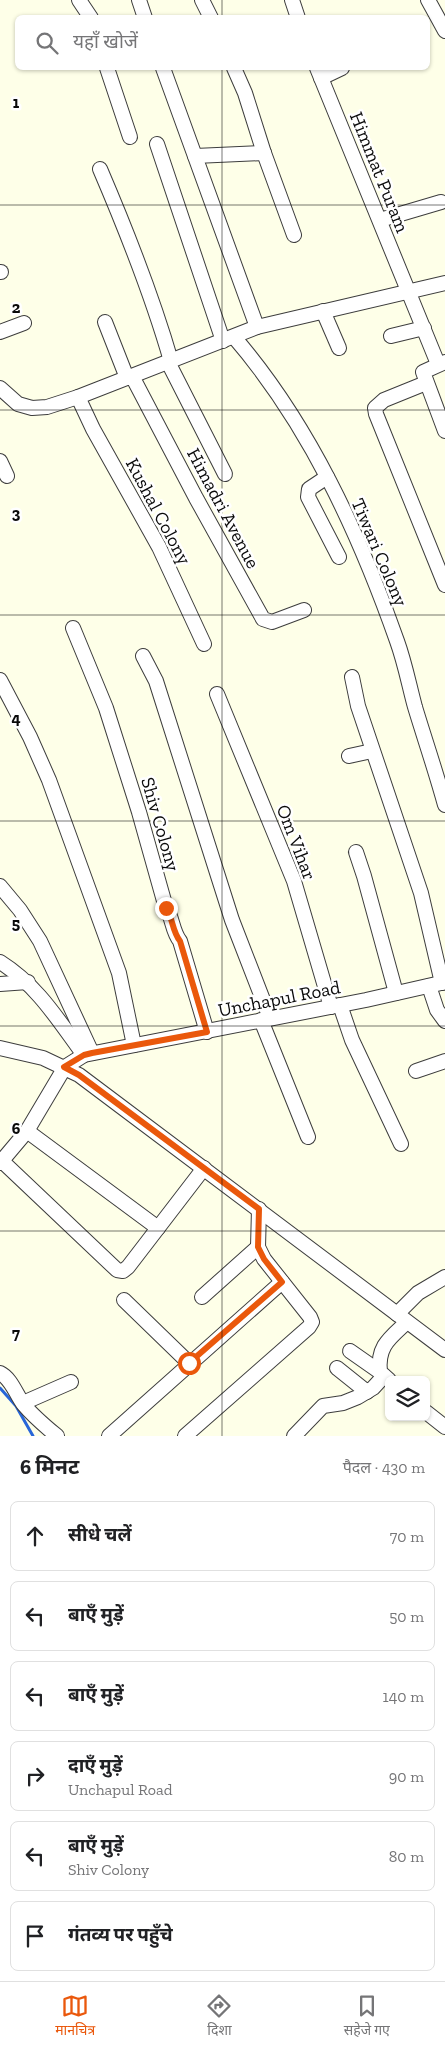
<!DOCTYPE html>
<html lang="hi">
<meta charset="utf-8">
<style>
body{margin:0;font-family:"Zilla Slab","Noto Sans Devanagari",serif;background:#f6f6f6;color:#202124}
.controls{position:absolute;right:15px;bottom:15px;display:grid;overflow:hidden;border-radius:8px;box-shadow:0 1px 4px #0004}
.controls button{width:45px;height:45px;display:grid;place-items:center;padding:0;border:0;border-bottom:1px solid #e0e0e0;background:#fff;color:#202124;font:25px sans-serif}
.stop{position:absolute;width:15px;height:15px;margin:-11px;border:4px solid #ea580c;border-radius:50%;background:#fff}
.stop.end{background:#ea580c;border-color:#fff;box-shadow:0 1px 5px #0008}
.list{margin:0;padding:0;list-style:none}
h2{display:flex;justify-content:space-between;align-items:center;height:65px;margin:0;padding:0 20px;font-size:21px}
h2 small{font-size:16px;font-weight:400;color:#757577}
.list li{display:grid;grid-template-columns:32px 1fr auto;gap:15px;align-items:center;box-sizing:border-box;height:70px;margin:0 10px 10px;padding:0 10px;border:1px solid #e0e0e0;border-radius:8px}
.list b{display:block;font-size:19px;white-space:nowrap}
.list p{margin:0;font-size:16px;white-space:nowrap;color:#757577}
.list em{font-size:16px;font-style:normal;color:#757577}
.icon{flex:none;width:28px;height:28px;fill:none;stroke:currentColor;stroke-width:2;stroke-linecap:round;stroke-linejoin:round}
.map{position:relative;flex:none;width:445px;height:1436px;overflow:hidden}
.search{position:absolute;background:#fff;box-shadow:0 1px 4px #0004;left:15px;right:15px;top:15px;height:55px;display:flex;align-items:center;gap:12px;box-sizing:border-box;padding:0 18px;border-radius:8px;color:#757577;font-size:19px}
.sheet{height:545px;background:#fff}
nav{display:flex;justify-content:space-around;align-items:center;box-sizing:border-box;height:70px;border-top:1px solid #e0e0e0;background:#fff;font-size:14px;color:#757577}
nav a{display:grid;justify-items:center;gap:2px}
nav .on{color:#ea580c}
.map>svg:first-child{display:block}
.lines{fill:none;stroke-linecap:round;stroke-linejoin:round}
.stream{stroke:#2866d8;stroke-width:3}
.minor-casing{stroke:#3d3d3d;stroke-width:16}
.minor{stroke:#fff;stroke-width:14}
.route{stroke:#ea580c;stroke-width:6}
.grid{fill:none;stroke:#0a0a0a;stroke-width:1;stroke-opacity:0.55}
.labels{text-anchor:middle;stroke-width:5;stroke-linejoin:round;paint-order:stroke}
.street-label{font-size:19px;fill:#0a0a0a;stroke:#fff}
.grid-label{font-size:16px;text-anchor:middle;font-weight:bold;fill:#0a0a0a;stroke:#fff;stroke-width:5;stroke-linejoin:round;paint-order:stroke}
</style>
<div class="map">
<svg width="445" height="1436" viewBox="0 0 445 1436">
<rect width="100%" height="100%" fill="#feffe8"/>
<g class="lines">
<path class="stream" d="M0 1388 16 1406 33 1436"/>
<defs>
<g id="minor">
<path d="M79 0 91 18"/>
<path d="M139 0 145 18"/>
<path d="M202 0 211 18"/>
<path d="M292 0 298 18"/>
<path d="M428 0 445 31"/>
<path d="M107 68 130 137"/>
<path d="M163 68 257 327"/>
<path d="M234 68 245 93 264 153 294 235"/>
<path d="M317 68 438 364"/>
<path d="M321 78 342 68"/>
<path d="M157 144 223 341"/>
<path d="M195 156 264 153"/>
<path d="M100 169C127 232 152 295 171 361"/>
<path d="M380 220 441 202"/>
<path d="M0 272H1"/>
<path d="M323 311 339 348"/>
<path d="M105 322 127 378"/>
<path d="M0 332 24 323"/>
<path d="M391 336 424 328"/>
<path d="M234 337C309 424 359 533 397 641 405 663 409 685 415 707 425 740 436 772 445 805"/>
<path d="M168 362 225 474"/>
<path d="M445 362 423 372 445 431"/>
<path d="M132 376 196 498 263 619 272 622 304 610"/>
<path d="M426 383 384 400 375 408 376 414 445 585"/>
<path d="M0 388 18 404 32 408 47 407 78 397 257 327 445 283"/>
<path d="M78 397 93 429 159 547 204 644"/>
<path d="M0 461 7 476"/>
<path d="M327 477 309 489 308 497 339 557"/>
<path d="M73 628 106 708 139 812 166 908C173 918 172 931 180 941L207 1032"/>
<path d="M143 656 156 681 232 920 270 1018"/>
<path d="M352 677 358 706 421 893 442 983"/>
<path d="M0 680 30 737 49 780 119 973 134 1045"/>
<path d="M217 694 294 881 331 1007"/>
<path d="M349 756 372 751"/>
<path d="M356 852 364 876 396 993"/>
<path d="M0 886 20 910 40 941 92 1053"/>
<path d="M0 962C38 986 58 1020 84 1055"/>
<path d="M0 984 28 982"/>
<path d="M429 986 437 1010 445 1021"/>
<path d="M340 1005 352 1040 401 1144"/>
<path d="M261 1020 308 1137"/>
<path d="M0 1048 43 1058 79 1075 445 1350"/>
<path d="M416 1071 445 1061"/>
<path d="M27 1131 158 1228"/>
<path d="M2 1161 117 1270 123 1271 128 1267 204 1168"/>
<path d="M0 1163 27 1131 65 1067 84 1055 366 1000 445 982"/>
<path d="M202 1297 258 1247"/>
<path d="M124 1300 189 1363"/>
<path d="M397 1314 418 1293 445 1277"/>
<path d="M350 1351 380 1372"/>
<path d="M337 1368 367 1392"/>
<path d="M0 1373C12 1379 16 1395 24 1405 34 1417 45 1426 57 1436"/>
<path d="M389 1380 380 1372C377 1346 390 1338 407 1322"/>
<path d="M23 1403 71 1382"/>
<path d="M426 1412 445 1427"/>
<path d="M109 1436 282 1282"/>
<path d="M185 1436 309 1327 312 1322 310 1317 264 1259 258 1247 259 1209"/>
<path d="M294 1436 323 1406 343 1403 358 1397 373 1388 384 1376"/>
</g>
</defs>
<use href="#minor" class="minor-casing"/>
<use href="#minor" class="minor"/>
</g>
<g class="lines">
<path class="route" d="M166 908C173 918 172 931 180 941L207 1032 92 1053 84 1055 64 1067 79 1075 259 1209 258 1247 264 1259 282 1282 189 1363"/>
</g>
<path class="grid" d="M222 0V18M222 68V1436M0 205H445M0 410H445M0 615H445M0 821H445M0 1026H445M0 1231H445"/>
<g class="labels">
<g class="street-label">
<text transform="translate(380 172) rotate(68)" y="7">Himmat Puram</text>
<text transform="translate(224 508) rotate(62)" y="7">Himadri Avenue</text>
<text transform="translate(159 511) rotate(62)" y="7">Kushal Colony</text>
<text transform="translate(380 552) rotate(67)" y="7">Tiwari Colony</text>
<text transform="translate(161 824) rotate(74)" y="7">Shiv Colony</text>
<text transform="translate(297 842) rotate(69)" y="7">Om Vihar</text>
<text transform="translate(279 998) rotate(-11)" y="7">Unchapul Road</text>
</g>
</g>
<g class="grid-label">
<text x="16" y="108">1</text>
<text x="16" y="313">2</text>
<text x="16" y="519">3</text>
<text x="16" y="724">4</text>
<text x="16" y="929">5</text>
<text x="16" y="1134">6</text>
<text x="16" y="1339">7</text>
</g>
</svg>
<div class="controls">
<button><svg class="icon" aria-label="layers" viewBox="0 0 24 24"><path d="M12 4l9 5-9 5-9-5zM3 14l9 5 9-5"/></svg></button>
</div>
<div class="stop" style="left:189px;top:1363px"></div>
<div class="stop end" style="left:166px;top:908px"></div>
<div class="search"><svg class="icon" aria-label="search" viewBox="0 0 24 24"><circle cx="10" cy="10" r="6"/><path d="M15 15l6 6"/></svg>यहाँ खोजें</div>
</div>
<section class="sheet">
<h2>6 मिनट<small>पैदल · 430 m</small></h2>
<ul class="list">
<li><svg class="icon" aria-label="ahead" viewBox="0 0 24 24"><path d="M12 20V5M6 11l6-6 6 6"/></svg><div><b>सीधे चलें</b></div><em>70 m</em></li>
<li><svg class="icon" aria-label="left" viewBox="0 0 24 24"><path d="M17 20v-9H6M10 6l-5 5 5 5"/></svg><div><b>बाएँ मुड़ें</b></div><em>50 m</em></li>
<li><svg class="icon" aria-label="left" viewBox="0 0 24 24"><path d="M17 20v-9H6M10 6l-5 5 5 5"/></svg><div><b>बाएँ मुड़ें</b></div><em>140 m</em></li>
<li><svg class="icon" aria-label="right" viewBox="0 0 24 24"><path d="M7 20v-9h11M14 6l5 5-5 5"/></svg><div><b>दाएँ मुड़ें</b><p>Unchapul Road</p></div><em>90 m</em></li>
<li><svg class="icon" aria-label="left" viewBox="0 0 24 24"><path d="M17 20v-9H6M10 6l-5 5 5 5"/></svg><div><b>बाएँ मुड़ें</b><p>Shiv Colony</p></div><em>80 m</em></li>
<li><svg class="icon" aria-label="arrive" viewBox="0 0 24 24"><path d="M6 21V4h12l-3 4 3 4H6"/></svg><div><b>गंतव्य पर पहुँचे</b></div></li>
</ul>
</section>
<nav>
<a class="on"><svg class="icon" aria-label="map" viewBox="0 0 24 24"><path d="M3 6l6-2 6 2 6-2v14l-6 2-6-2-6 2zM9 4v14M15 6v14"/></svg>मानचित्र</a>
<a><svg class="icon" aria-label="directions" viewBox="0 0 24 24"><path d="M12 3l9 9-9 9-9-9zM9 14v-3h6M13 9l2 2-2 2"/></svg>दिशा</a>
<a><svg class="icon" aria-label="saved" viewBox="0 0 24 24"><path d="M7 4h10v16l-5-4-5 4z"/></svg>सहेजे गए</a>
</nav>
